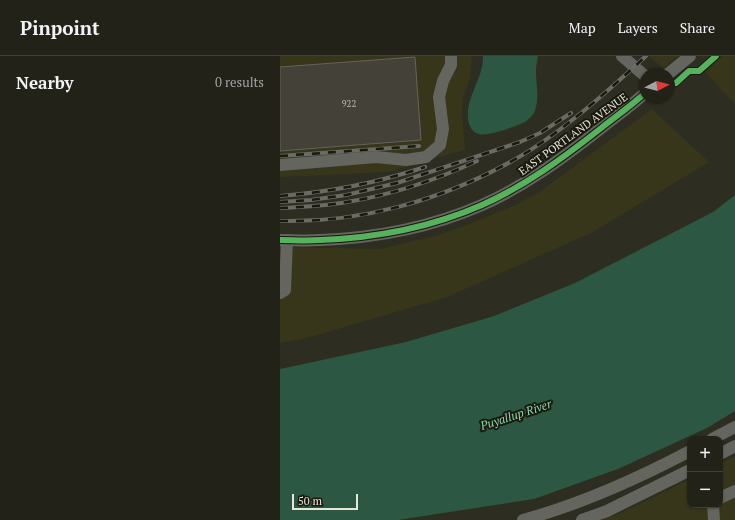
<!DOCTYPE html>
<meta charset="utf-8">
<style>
body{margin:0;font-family:"PT Serif",serif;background:#2a2a22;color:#f1f3f6}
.controls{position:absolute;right:12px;bottom:12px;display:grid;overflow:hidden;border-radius:8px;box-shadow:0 1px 3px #0004}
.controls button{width:36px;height:36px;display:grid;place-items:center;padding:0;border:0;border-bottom:1px solid #3f3f38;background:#222219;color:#f1f3f6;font:20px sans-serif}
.compass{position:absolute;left:359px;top:12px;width:36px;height:36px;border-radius:50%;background:#222219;box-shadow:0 1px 3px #0004;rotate:83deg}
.scale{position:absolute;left:12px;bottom:10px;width:66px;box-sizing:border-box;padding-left:4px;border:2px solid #e6e6d9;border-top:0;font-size:11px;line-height:14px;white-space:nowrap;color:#e6e6d9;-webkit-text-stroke:3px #19190f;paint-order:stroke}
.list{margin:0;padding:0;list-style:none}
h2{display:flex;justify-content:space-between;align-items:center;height:52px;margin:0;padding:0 16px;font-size:17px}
h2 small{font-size:13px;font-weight:400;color:#a2a4a2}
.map{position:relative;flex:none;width:455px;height:464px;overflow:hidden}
header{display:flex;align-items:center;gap:24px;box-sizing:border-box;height:56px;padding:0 20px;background:#222219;border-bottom:1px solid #3f3f38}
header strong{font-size:19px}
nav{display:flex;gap:22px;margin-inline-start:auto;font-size:14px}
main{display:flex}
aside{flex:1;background:#222219}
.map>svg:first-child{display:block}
.built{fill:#37361b}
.water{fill:#2c5742}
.building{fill:#444138;stroke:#66635a}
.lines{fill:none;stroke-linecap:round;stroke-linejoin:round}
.minor{stroke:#64655f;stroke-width:12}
.rail-casing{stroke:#6a6b64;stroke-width:4}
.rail{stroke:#19190f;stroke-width:2.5;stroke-dasharray:8;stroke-linecap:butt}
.cycleway-casing{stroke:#19190f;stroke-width:8}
.cycleway{stroke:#56b35d;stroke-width:6}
.labels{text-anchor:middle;stroke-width:4;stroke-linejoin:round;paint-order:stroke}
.number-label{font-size:9px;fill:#bebdb1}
.street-label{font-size:11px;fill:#e6e6d9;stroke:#19190f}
.water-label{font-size:12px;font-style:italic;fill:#89d5af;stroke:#19190f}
</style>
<header>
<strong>Pinpoint</strong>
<nav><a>Map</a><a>Layers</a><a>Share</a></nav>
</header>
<main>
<aside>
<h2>Nearby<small>0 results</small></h2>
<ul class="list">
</ul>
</aside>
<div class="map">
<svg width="455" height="464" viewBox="0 0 455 464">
<rect width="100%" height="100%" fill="#2d2d21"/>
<g class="built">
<path d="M0 0H192L190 23 183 41 182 55 185 94 108 116 0 121Z"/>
<path d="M368 0H398L384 12Z"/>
<path d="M443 0H455V48L425 16Z"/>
<path d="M372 53 429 106 313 176 167 241 27 282 0 287V191L100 193 155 180 181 171 233 150 258 137Z"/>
<path d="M455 400V464H321L341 457 410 423V449H440V408Z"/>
</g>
<g class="water">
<path d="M203 0H258C257 5 256 10 256 15 256 30 260 43 254 57 252 60 248 64 245 66 237 70 207 81 199 78 192 77 188 68 188 62 186 40 204 21 203 0Z"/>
<path d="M455 139V355L427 372 338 413 254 443 118 464H0V313L126 286 214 260 295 227 433 156Z"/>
</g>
<path class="building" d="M135 1 141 84 0 95V11Z"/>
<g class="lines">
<g class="minor">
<path d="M342 0 365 20"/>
<path d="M388 18 410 0"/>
<path d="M0 109 96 101 126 104 146 101 160 89 163 73 159 41 163 25 171 9V0"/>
<path d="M0 184C13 184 26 185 40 184 94 182 152 171 202 149 245 130 283 102 320 73 335 61 351 50 365 37"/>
<path d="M0 237 5 234 7 184"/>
<path d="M432 383 455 371"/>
<path d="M440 398 455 390"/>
<path d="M440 442 455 435"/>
<path d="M433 449 434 464"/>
<path d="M243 464C301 448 357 423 410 395"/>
<path d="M302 464 327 455 410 414"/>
</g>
<defs>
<g id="rail">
<path d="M0 100 139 90"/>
<path d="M0 140C50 136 97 127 145 111"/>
<path d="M0 146 31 144 66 139 117 127 240 86 260 77 291 57"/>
<path d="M0 152C22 151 45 150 67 146 111 139 156 124 197 105"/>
<path d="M0 165C81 167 162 144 232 105 279 79 327 36 366 0"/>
</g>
</defs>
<use href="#rail" class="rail-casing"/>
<use href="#rail" class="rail"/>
<defs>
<g id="cycleway">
<path d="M396 27 409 15H419L436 0"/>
<path d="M0 184C13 184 26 185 40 184 94 182 152 171 202 149 245 130 283 102 320 73 335 61 351 50 365 37"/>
</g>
</defs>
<use href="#cycleway" class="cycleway-casing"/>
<use href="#cycleway" class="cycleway"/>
</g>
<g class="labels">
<g class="number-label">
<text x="69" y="51">922</text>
</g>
<g class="street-label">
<text transform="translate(293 78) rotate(-36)" y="4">EAST PORTLAND AVENUE</text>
</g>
<g class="water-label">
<text transform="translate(236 359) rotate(-18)" y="4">Puyallup River</text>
</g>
</g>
</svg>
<div class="controls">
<button>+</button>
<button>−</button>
</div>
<svg class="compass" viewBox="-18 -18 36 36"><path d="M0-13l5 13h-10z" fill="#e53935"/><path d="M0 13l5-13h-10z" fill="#a2a4a2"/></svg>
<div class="scale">50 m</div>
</div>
</main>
